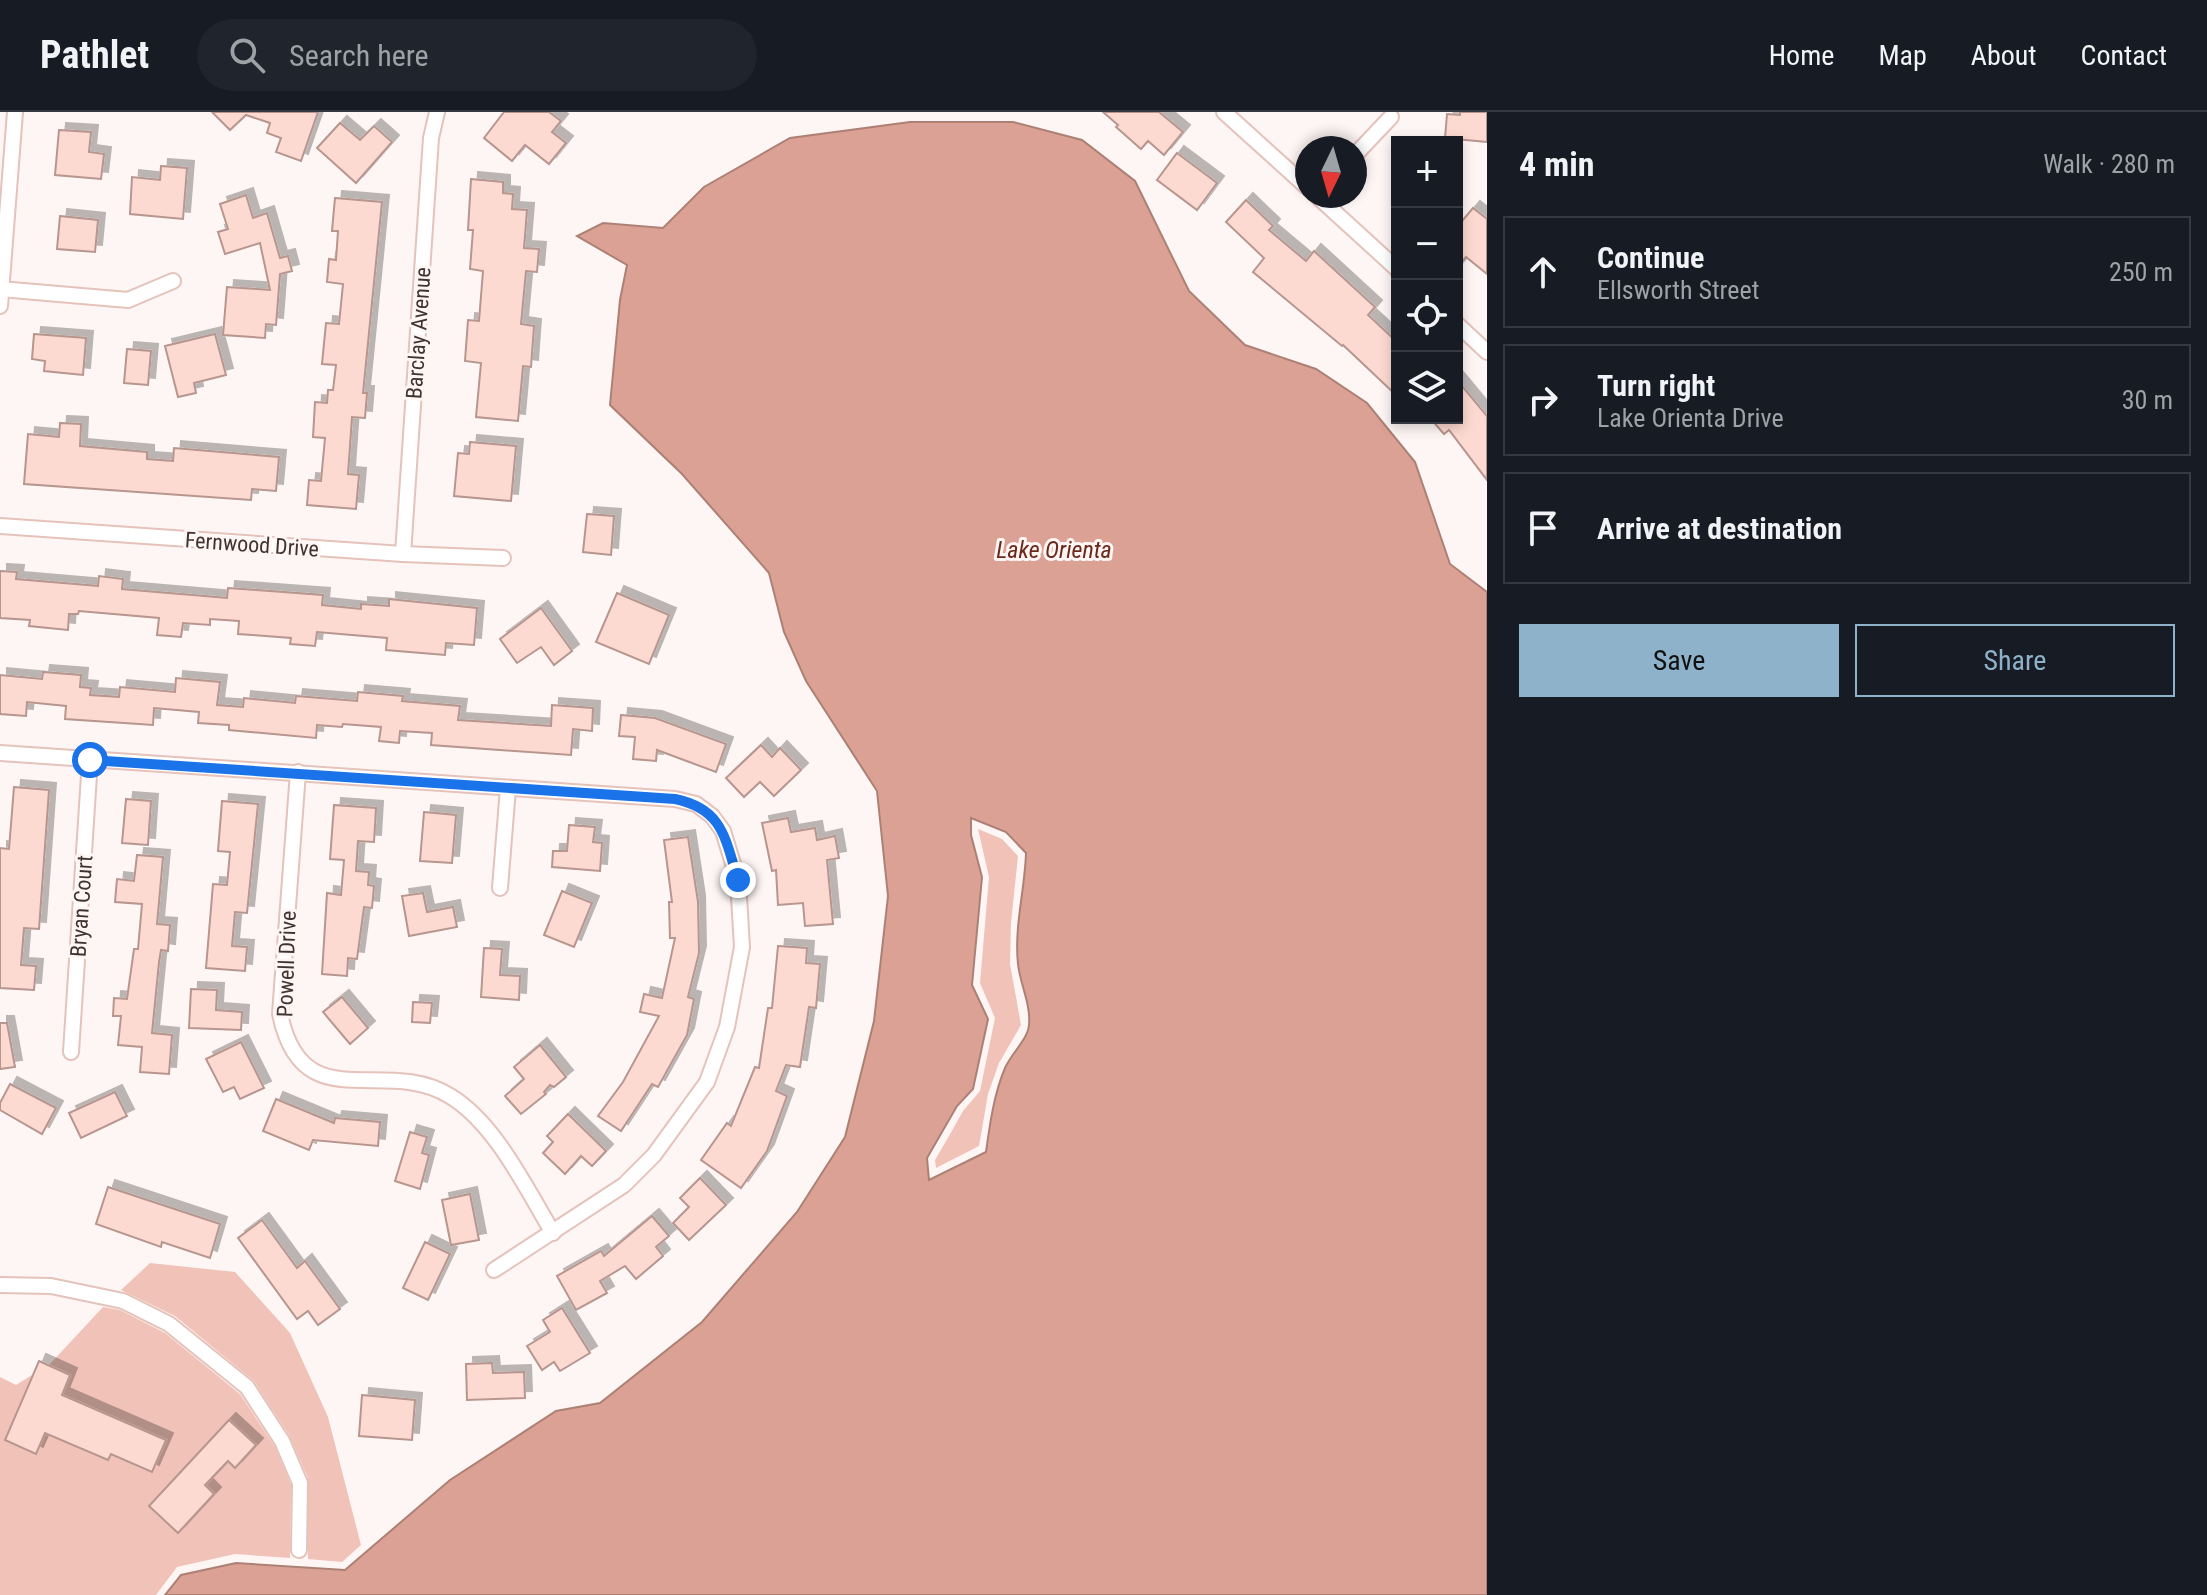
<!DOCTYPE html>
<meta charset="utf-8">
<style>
body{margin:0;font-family:"Roboto Condensed",sans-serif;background:#20242c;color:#f1f3f6}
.controls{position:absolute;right:24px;top:24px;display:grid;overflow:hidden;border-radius:0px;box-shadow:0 4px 12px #0003}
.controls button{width:72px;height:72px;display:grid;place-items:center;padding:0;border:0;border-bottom:2px solid #363941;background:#171b24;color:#f1f3f6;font:40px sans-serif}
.compass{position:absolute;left:1295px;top:24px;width:72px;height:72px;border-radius:50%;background:#171b24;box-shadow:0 4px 12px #0003;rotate:185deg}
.stop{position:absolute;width:24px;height:24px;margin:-18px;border:6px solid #1a73e8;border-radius:50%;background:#fff}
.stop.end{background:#1a73e8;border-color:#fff;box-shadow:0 2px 8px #0008}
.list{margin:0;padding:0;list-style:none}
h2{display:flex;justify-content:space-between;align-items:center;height:104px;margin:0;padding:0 32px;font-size:34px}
h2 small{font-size:26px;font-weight:400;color:#9ea1a6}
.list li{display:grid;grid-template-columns:52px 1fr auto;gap:24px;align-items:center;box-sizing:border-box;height:112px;margin:0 16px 16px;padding:0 16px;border:2px solid #363941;border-radius:0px}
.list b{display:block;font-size:30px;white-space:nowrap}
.list p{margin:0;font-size:26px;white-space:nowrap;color:#9ea1a6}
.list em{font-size:26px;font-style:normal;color:#9ea1a6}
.actions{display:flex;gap:16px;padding:24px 32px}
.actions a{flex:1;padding:18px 0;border:2px solid #8db2ca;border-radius:0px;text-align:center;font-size:28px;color:#8db2ca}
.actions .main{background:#8db2ca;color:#111}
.icon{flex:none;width:44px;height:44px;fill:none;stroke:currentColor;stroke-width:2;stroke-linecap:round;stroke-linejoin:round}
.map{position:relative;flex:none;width:1487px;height:1483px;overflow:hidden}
header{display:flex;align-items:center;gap:48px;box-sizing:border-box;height:112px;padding:0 40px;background:#171b24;border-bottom:2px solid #363941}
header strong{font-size:38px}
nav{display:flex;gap:44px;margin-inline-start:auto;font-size:28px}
.search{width:560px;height:72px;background:#20242c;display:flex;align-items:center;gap:20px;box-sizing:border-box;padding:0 28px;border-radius:44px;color:#9ea1a6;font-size:30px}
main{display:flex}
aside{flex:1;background:#171b24}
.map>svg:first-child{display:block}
.green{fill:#f1c2b7}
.water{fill:#dba194;stroke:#ad8076;stroke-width:2;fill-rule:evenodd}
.building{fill:#fddad1;stroke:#b7968f;stroke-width:2;filter:url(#shadow)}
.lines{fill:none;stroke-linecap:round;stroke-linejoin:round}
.street-casing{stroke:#e5c2ba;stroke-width:18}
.street{stroke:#fff;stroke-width:14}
.route{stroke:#1a73e8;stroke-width:10}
.labels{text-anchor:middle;stroke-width:6;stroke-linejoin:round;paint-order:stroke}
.street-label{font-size:22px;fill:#413430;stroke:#fdf6f4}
.water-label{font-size:24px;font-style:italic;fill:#6c281a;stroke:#fdf6f4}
</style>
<header>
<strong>Pathlet</strong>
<div class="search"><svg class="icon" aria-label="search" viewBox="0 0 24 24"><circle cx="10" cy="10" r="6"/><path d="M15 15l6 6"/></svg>Search here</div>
<nav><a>Home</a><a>Map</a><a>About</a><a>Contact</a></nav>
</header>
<main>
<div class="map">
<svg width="1487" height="1483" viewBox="0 0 1487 1483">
<defs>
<filter id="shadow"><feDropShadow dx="7" dy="-7" stdDeviation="0" flood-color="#0004"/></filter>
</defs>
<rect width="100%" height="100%" fill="#fdf6f4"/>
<g class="green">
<path d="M978 717 1002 727 1018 744 1011 811 1010 852 1021 913 999 951 988 982 979 1034 936 1056 935 1048 949 1024 963 999 980 979 995 906 980 871 989 765Z"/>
<path d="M150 1151 235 1160 290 1221 328 1305 361 1433 342 1450 308 1447V1366L289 1323 254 1269 175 1204 121 1178Z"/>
<path d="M103 1195 120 1198 165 1221 240 1282 275 1335 291 1373 290 1446 235 1442 177 1455 156 1483H0V1265L16 1273 50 1252Z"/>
</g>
<path class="water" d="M910 10H1013L1082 28 1135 69 1189 179 1245 233 1316 257 1367 291 1415 350 1450 452 1487 480V1483H165L181 1463 236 1451 345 1458 450 1368 556 1299 600 1291 702 1210 797 1100 845 1025 874 909 888 784 877 679 806 569 784 520 769 461 682 362 610 293 620 188 627 153 577 124 603 111 663 116 704 75 790 26ZM971 706 1006 720 1026 741C1025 777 1014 815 1018 852 1020 872 1031 892 1029 913 1028 927 1011 942 1005 956 994 982 990 1011 986 1040L929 1068 927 1046 957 994 973 977 988 907 972 873 982 765 971 723Z"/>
<g class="building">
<path d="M212 0H318L301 49 276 40 281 26 267 21 270 11 246 3 230 18Z"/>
<path d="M504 0H549L561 9 552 20 566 31 549 52 525 33 512 49 484 26Z"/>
<path d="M1103 0H1159L1183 20 1164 43 1148 29 1141 37 1116 15 1118 13Z"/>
<path d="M1460 0H1487V30L1445 26 1447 2 1460 3Z"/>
<path d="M340 11 360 28 374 14 392 30 356 71 317 36Z"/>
<path d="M59 18 91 20 89 40 104 42 101 67 55 63Z"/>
<path d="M1177 41 1217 71 1197 98 1157 68Z"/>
<path d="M161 54 187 56 183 107 130 102 132 65 160 68Z"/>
<path d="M471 67 503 70V81L513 82 512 97 527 98 524 136 539 137 537 160 526 159 521 212 534 214 531 255 523 254 518 309 476 305 481 251 465 249 468 208 479 209 483 159 470 157 473 118H468Z"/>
<path d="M246 83 253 106 267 101 280 146 288 144 292 159 280 162 276 213 266 212 265 226 223 223 227 175 270 178 260 131 225 142 218 120 228 117 220 92Z"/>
<path d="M335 86 382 90 363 281H367L365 306 352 305 348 362 359 363 356 397 307 393 309 368 321 369 325 326 313 325 315 290 327 291 328 278H333L336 253 322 252 326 211 339 212 343 172 327 170 329 147 336 148 338 119H332Z"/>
<path d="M1246 88 1273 114 1269 118 1306 149 1314 139 1375 195 1368 203 1397 230V284L1343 233 1342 234 1253 160 1264 146 1226 110Z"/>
<path d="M1473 96 1487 107V162L1466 145 1457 156V115Z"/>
<path d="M60 104 98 108 95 140 57 137Z"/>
<path d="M34 222 86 226 83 263 44 259 45 249 32 247Z"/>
<path d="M215 222 226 263 194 271 196 281 178 285 165 234Z"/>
<path d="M127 237 151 239 148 273 124 271Z"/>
<path d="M1457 268 1487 304V368L1449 318 1444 322 1430 306H1457Z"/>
<path d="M60 311 81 312 80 334 147 340V347L173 349 174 336 279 345 276 379 252 377 251 388 24 372 28 322 59 325Z"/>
<path d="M470 330 516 334 511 389 454 384 458 341 469 342Z"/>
<path d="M587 402 614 404 611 443 583 440Z"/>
<path d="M0 459 17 460 16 467 98 474 99 464 123 467 122 477 227 486 228 476 323 483 322 493 361 497V492L389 494V487L477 496 474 533 446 531 445 543 386 538 387 526 317 520 315 534 290 532 291 526 238 522 239 509 210 507V513L183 511 181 525 157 523 159 506 79 499 78 502H69L68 518 29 514 30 508 0 506Z"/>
<path d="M617 481 669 503 649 552 596 530Z"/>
<path d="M541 496 572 539 554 553 541 535 517 551 500 527Z"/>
<path d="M43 560 81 563 80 575 91 576 90 583 119 585 120 575 175 580 176 566 220 570 217 593 243 595 244 586 295 591 296 584 357 589 358 580 403 584 402 589 460 594 458 608 551 614 552 593 593 596 592 619 573 617 571 643 431 633 432 621 400 619 399 631 379 629 381 615 343 612 342 615 317 613 316 626 229 618V613L198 611 199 600 154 596 153 613 65 607 66 594 27 590 26 604 0 602V563L42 567Z"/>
<path d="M621 603 655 606 726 632 716 660 657 638 656 649 633 647 635 625 619 624Z"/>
<path d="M761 633 772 645 780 636 801 658 774 684 760 670 744 685 726 666Z"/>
<path d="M14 675 49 678 39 817 24 816 21 853 36 854 34 878 0 876V736L9 737Z"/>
<path d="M126 687 151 689 148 733 122 731Z"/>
<path d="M222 689 258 692 247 801 235 800 232 834 247 835 245 859 206 856 213 772 227 773 230 740 218 739Z"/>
<path d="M334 693 376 696 374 730 358 729 356 759 369 760 368 773 374 774 372 796 364 795 357 847 348 846 347 864 322 862 327 781 341 783 344 748 330 747Z"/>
<path d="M424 700 456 703 452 751 420 749Z"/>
<path d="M788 706 791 720 815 716 817 728 835 724 839 746 827 748 833 812 805 814 803 791 778 793 776 758 772 759 762 711Z"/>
<path d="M569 713 595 715 593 730 602 731 600 759 552 755 553 739H567Z"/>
<path d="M688 725 698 790 699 841 688 885 694 887 687 923 658 975 652 972 621 1019 598 1004 623 970 659 904 640 900 644 882 662 886 675 826H670L669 790H672L664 728Z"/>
<path d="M137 743 163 745 157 812 170 813 168 839 161 838 159 850 152 921 172 923 169 962 140 960 142 935 118 933 121 904H113L114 886 127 887 134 837H138L142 792 115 790 117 767 134 769Z"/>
<path d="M562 779 592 791 574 835 544 823Z"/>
<path d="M423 781 427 800 453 795 457 815 409 824 402 784Z"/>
<path d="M778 834 807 836 806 851 820 852 816 896 809 895 800 955 786 953 776 979 787 984 767 1039 741 1076 701 1048 727 1011 731 1014 755 955 759 956 768 896H772Z"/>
<path d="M484 836 502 837 500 863 520 864 519 888 481 885Z"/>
<path d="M191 877 217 878 216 898 242 900 241 918 189 916Z"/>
<path d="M342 885 368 916 350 932 323 900Z"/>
<path d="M413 890 432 891 430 911 412 910Z"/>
<path d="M0 911H7L15 955 0 957Z"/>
<path d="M241 930 264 976 240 987 234 975 223 980 206 947Z"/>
<path d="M540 933 566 965 554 975 550 973 544 980 546 982 521 1002 505 984 524 967 514 955Z"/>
<path d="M10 972 56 996 42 1022 0 998V991Z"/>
<path d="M115 980 127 1004 81 1026 69 1001Z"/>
<path d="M276 987 334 1011 335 1006 380 1010 378 1034 313 1028 309 1038 263 1019Z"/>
<path d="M568 1002 606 1039 592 1054 581 1044 565 1062 543 1041 553 1030 547 1024Z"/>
<path d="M410 1020 427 1025 422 1041 429 1043 420 1077 395 1069Z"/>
<path d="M700 1066 726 1093 689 1128 673 1111 689 1095 680 1086Z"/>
<path d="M108 1075 220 1112 210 1146 162 1130 161 1135 96 1112Z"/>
<path d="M470 1082 479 1128 451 1133 442 1088Z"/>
<path d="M652 1104 669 1124 656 1135 663 1144 636 1167 625 1154 600 1169 607 1181 576 1198 557 1164 601 1139 604 1144Z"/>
<path d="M262 1108 297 1156 305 1149 340 1197 318 1213 308 1199 297 1207 238 1126Z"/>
<path d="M425 1130 450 1142 428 1188 403 1176Z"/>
<path d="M562 1196 590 1241 560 1259 554 1250 542 1258 527 1234 550 1220 543 1208Z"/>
<path d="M39 1249 70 1263 62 1283 166 1328 152 1360 111 1342 108 1348 45 1321 36 1342 5 1328Z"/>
<path d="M492 1251 493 1261 524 1260 525 1286 467 1288 466 1252Z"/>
<path d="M362 1283 415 1288 412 1328 359 1324Z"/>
<path d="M229 1308 256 1333 235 1356 228 1349 205 1373 214 1382 178 1421 149 1394Z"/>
</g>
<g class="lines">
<defs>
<g id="street">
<path d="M1224 0 1307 75"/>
<path d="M1355 43 1391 5"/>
<path d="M1317 84 1397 157"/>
<path d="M0 177 128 188 173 169"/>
<path d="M0 194 15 0"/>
<path d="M1457 212 1487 240"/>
<path d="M0 414 403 442 503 446"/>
<path d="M403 442 431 26 437 0"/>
<path d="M0 641 675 687 696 692 712 704 723 719 738 768 742 835 727 915 707 970 654 1043 624 1073 494 1158"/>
<path d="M298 660 280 902C302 1009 384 943 450 984 495 1011 526 1076 553 1121"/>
<path d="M500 776 508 676"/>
<path d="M71 940 90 648"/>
<path d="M0 1173 51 1174 123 1189 169 1212 247 1275 282 1329 300 1371 299 1438"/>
</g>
</defs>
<use href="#street" class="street-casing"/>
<use href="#street" class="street"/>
</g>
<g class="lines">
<path class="route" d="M90 648 675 687C723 697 725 726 738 768"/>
</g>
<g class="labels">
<g class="street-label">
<text transform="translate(418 221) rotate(-86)" y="8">Barclay Avenue</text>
<text transform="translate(252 432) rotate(4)" y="8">Fernwood Drive</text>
<text transform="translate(81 794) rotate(-86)" y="8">Bryan Court</text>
<text transform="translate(286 852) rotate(-88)" y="8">Powell Drive</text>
</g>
<g class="water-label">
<text x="1054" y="446">Lake Orienta</text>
</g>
</g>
</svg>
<div class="controls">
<button>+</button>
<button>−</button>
<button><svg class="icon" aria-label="locate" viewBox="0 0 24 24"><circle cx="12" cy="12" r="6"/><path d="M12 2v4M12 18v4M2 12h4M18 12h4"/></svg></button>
<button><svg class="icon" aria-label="layers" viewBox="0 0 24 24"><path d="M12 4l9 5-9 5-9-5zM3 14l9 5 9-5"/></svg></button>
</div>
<svg class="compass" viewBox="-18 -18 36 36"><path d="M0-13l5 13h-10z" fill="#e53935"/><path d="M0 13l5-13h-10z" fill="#9ea1a6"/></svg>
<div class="stop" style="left:90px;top:648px"></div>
<div class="stop end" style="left:738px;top:768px"></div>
</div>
<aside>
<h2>4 min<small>Walk · 280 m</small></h2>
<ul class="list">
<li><svg class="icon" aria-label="ahead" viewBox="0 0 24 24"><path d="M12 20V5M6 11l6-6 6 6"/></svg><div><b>Continue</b><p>Ellsworth Street</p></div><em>250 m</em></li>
<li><svg class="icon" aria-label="right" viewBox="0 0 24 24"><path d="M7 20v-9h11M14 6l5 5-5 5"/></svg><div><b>Turn right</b><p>Lake Orienta Drive</p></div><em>30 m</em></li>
<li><svg class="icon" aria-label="arrive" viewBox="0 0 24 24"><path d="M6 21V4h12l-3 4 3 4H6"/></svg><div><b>Arrive at destination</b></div></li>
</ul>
<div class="actions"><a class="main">Save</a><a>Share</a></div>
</aside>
</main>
